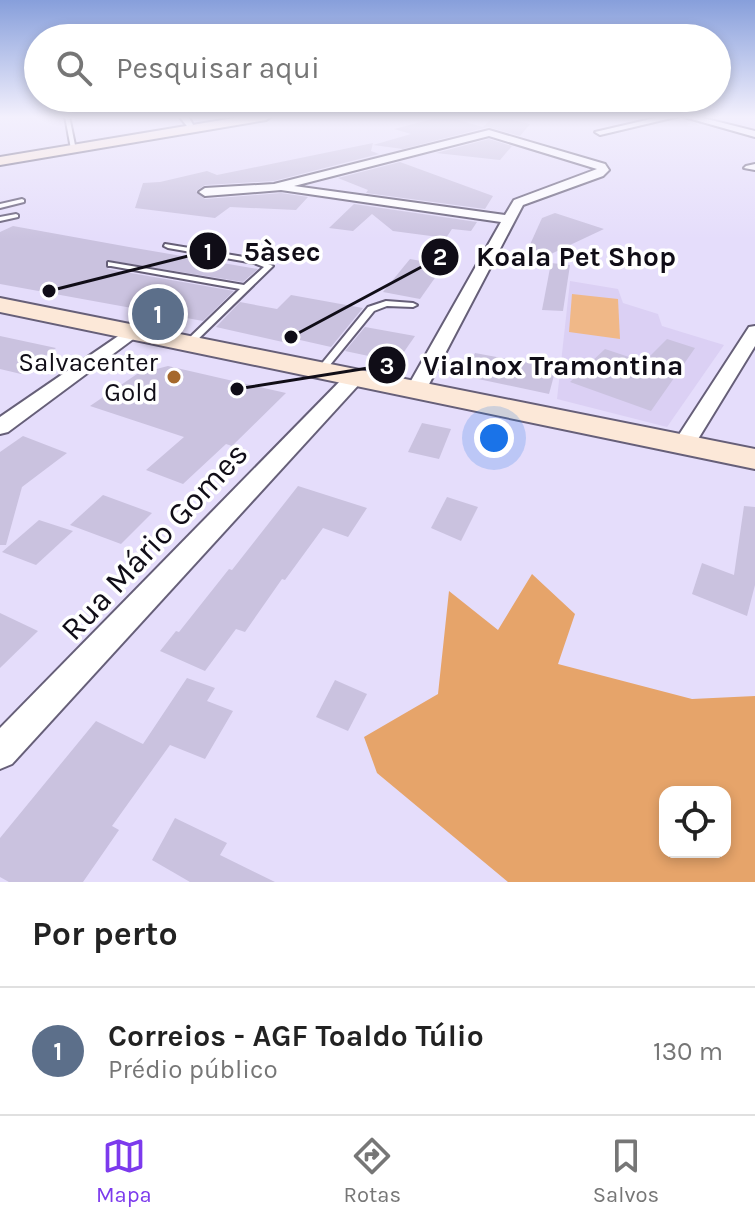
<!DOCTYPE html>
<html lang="pt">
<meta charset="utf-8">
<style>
body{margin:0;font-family:Karla,sans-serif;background:#f6f6f6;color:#222}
.controls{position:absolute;right:24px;bottom:24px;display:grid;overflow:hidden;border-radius:16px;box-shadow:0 4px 12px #0003}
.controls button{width:72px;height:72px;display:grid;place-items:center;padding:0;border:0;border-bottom:2px solid #e0e0e0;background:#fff;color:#222;font:40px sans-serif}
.you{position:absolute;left:494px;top:438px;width:28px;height:28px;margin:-20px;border:6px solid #fff;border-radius:50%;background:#1a73e8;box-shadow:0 0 0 12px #1a73e833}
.badge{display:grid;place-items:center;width:52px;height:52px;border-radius:50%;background:#7c3aed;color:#fff;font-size:26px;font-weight:700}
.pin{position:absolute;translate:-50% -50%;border:4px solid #fff;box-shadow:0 2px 8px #0006}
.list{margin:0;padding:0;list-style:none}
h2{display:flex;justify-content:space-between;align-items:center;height:104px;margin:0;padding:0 32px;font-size:34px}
h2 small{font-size:26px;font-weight:400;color:#767676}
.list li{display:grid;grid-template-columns:52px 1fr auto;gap:24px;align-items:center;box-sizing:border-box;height:128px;padding:0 32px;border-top:2px solid #e0e0e0}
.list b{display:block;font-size:30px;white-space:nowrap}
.list p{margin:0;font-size:26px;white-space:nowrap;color:#767676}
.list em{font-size:26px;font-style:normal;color:#767676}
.icon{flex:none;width:44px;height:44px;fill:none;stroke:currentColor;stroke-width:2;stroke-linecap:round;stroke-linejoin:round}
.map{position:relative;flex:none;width:755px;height:882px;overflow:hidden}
.search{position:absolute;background:#fff;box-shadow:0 4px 12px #0003;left:24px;right:24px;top:24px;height:88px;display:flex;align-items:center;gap:20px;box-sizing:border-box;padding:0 28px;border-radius:44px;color:#767676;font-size:30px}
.sheet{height:232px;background:#fff}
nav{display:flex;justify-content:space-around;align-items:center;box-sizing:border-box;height:112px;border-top:2px solid #e0e0e0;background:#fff;font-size:22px;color:#767676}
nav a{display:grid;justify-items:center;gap:4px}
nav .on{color:#7c3aed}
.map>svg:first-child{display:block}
.built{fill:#dbd0f4}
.green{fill:#f0b888}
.forest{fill:#e6a46a;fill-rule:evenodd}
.building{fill:#cac2df}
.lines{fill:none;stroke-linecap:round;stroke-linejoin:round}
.lane-casing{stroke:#665f78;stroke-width:4}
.street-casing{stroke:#665f78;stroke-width:4}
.secondary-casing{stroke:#665f78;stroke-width:4}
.lane{fill:#fff;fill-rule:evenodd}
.street{fill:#fff;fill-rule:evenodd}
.secondary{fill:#fce8d8;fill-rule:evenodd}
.poi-dot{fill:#a5682c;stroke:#fff;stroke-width:3}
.labels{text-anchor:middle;stroke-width:7;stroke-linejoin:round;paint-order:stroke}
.poi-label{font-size:26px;fill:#100d17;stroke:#fff;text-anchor:end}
.near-street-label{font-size:32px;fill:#100d17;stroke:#fff}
.leader{fill:none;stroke:#100d17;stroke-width:3}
.callout-dot{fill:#100d17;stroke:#fff;stroke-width:3}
.mark-label{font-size:24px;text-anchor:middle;font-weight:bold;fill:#fff}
.callout-label{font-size:28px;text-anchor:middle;font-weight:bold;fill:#100d17;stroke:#fff;stroke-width:7;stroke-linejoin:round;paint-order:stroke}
</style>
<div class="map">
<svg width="755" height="882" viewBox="0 0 755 882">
<rect width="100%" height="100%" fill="#e5ddfb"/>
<path class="built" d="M570 281 618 289 623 303 658 314 662 326 724 345 667 427 557 399Z"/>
<path class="green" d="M572 294 618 299 620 339 569 332Z"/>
<path class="forest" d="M532 574 575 614 558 664 692 699 755 696V882H508L377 773 364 737 438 694 449 591 498 630ZM665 792H725V852H665Z"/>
<g class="building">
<path d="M444 116 483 127 494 116 530 124 520 136 488 127 403 149 373 145 411 134 394 129Z"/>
<path d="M489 139 512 146 500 160 436 153Z"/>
<path d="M373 143 371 151 379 154 274 181 205 185 196 191 205 199 281 193 308 197 296 210 230 207 215 218 135 208 143 183 160 182 207 171 217 175Z"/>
<path d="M400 162 493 196 485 209 366 193 368 190 338 178Z"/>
<path d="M354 204 477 222 471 231 452 229 446 238 393 231 372 214 353 231 329 228Z"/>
<path d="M555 213 604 229 519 269 542 218Z"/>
<path d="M13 226 129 247 258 269 243 282 106 260 108 269 234 291 203 321 0 284V232Z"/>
<path d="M410 259 444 265 420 299 383 292Z"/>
<path d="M551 263 570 265 563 311 542 310Z"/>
<path d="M291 295 363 308 331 347 300 340 296 345 216 327 240 302 277 309Z"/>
<path d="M365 327 415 336 397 362 345 351Z"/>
<path d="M0 336 56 348 21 374 0 369Z"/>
<path d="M667 339 695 348 651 411 570 382 605 349 644 362Z"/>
<path d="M475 353 556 368 549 394 464 376Z"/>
<path d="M168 366 286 393 232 446 226 444 183 484 146 470 184 437 90 406 137 374Z"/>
<path d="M422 423 451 429 439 459 408 452Z"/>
<path d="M23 436 67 453 22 487 6 545H0V452Z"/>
<path d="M298 486 367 508 348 537 323 528 285 580 282 579 245 632 236 629 205 671 160 651 176 631 179 632 229 569 232 570Z"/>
<path d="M103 495 152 513 121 544 70 525Z"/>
<path d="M447 497 478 507 461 541 431 528Z"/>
<path d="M744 506 755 507V585L747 616 692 594 702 563 734 575Z"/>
<path d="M39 520 73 531 36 565 2 552Z"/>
<path d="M0 613 38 631 0 668Z"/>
<path d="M187 678 215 688 207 701 233 711 205 759 170 745 112 826 119 830 83 882H9L0 877V838L96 721 143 744Z"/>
<path d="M335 680 367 694 348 731 316 717Z"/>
<path d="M175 818 227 843 220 855 275 882H190L152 860Z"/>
</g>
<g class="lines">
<defs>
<g id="lane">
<path d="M65 116H69L76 150 71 149Z"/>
<path d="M22 199 24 200V202L0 208V204Z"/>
<path d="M16 214 18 215V217L0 221V217Z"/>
<path d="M165 244 256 259 273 266 191 346 188 347 183 344 185 342 240 289 111 266H108V262L244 285 264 267 254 263 168 248 164 246Z"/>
<path d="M386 301 413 303 417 305 413 307 387 306 374 311 325 371H319L317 369 319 367 368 307Z"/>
</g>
<g id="street">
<path d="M179 116H188L196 130H190Z"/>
<path d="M664 116H680L600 135 595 132Z"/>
<path d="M681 116H695L755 131V137Z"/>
<path d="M489 130 605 164 609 170 603 176 523 205 427 388 417 394 407 388 501 222 281 190 205 196 199 192 205 188 274 184ZM489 136 597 169 514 200 505 215 294 186Z"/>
<path d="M755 164V170L744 168 746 166Z"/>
<path d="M755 326V346L695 444 692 449H676L673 444 749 327Z"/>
<path d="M130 328 136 329 139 333 136 337 8 432 0 434V417Z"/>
<path d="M356 370 366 376 363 380 12 764 0 769V728L349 372Z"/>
</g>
<g id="secondary">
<path d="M246 116H272L266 120 0 165V157Z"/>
<path d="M0 298 755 449V469L0 312Z"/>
</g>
</defs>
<use href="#lane" class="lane-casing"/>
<use href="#street" class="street-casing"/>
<use href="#secondary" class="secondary-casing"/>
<use href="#lane" class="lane"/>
<use href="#street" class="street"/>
<use href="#secondary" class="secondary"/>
</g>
<linearGradient id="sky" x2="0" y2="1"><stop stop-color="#879fdb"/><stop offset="0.49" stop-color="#f3f0fd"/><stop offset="1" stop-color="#f3f0fd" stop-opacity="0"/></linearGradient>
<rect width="755" height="239" fill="url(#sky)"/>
<circle class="poi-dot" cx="174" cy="377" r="8"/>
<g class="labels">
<g class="poi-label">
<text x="158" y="371">Salvacenter<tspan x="158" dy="30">Gold</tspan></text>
</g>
<g class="near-street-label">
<text transform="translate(154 541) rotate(-47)" y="11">Rua Mário Gomes</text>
</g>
</g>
<path class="leader" d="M49 291L208 251M291 337L440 257M237 389L387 365"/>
<g class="callout-dot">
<circle cx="49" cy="291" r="8"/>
<circle cx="291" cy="337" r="8"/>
<circle cx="237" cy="389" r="8"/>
<circle cx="208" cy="251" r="20"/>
<circle cx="440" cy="257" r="20"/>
<circle cx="387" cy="365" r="20"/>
</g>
<g class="mark-label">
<text x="208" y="260">1</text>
<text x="440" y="265">2</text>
<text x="387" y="374">3</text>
</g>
<g class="callout-label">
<text x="282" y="261">5àsec</text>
<text x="576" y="266">Koala Pet Shop</text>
<text x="553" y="375">ViaInox Tramontina</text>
</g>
</svg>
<div class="controls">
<button><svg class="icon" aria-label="locate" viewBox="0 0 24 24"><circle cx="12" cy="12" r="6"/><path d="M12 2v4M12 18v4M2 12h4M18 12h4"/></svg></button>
</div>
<div class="you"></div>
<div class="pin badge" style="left:158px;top:314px;background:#5c6f8a">1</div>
<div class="search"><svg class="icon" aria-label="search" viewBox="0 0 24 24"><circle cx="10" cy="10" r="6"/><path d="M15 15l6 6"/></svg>Pesquisar aqui</div>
</div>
<section class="sheet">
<h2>Por perto<small></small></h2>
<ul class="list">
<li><span class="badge" style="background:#5c6f8a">1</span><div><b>Correios - AGF Toaldo Túlio</b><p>Prédio público</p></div><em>130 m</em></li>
</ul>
</section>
<nav>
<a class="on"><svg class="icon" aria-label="map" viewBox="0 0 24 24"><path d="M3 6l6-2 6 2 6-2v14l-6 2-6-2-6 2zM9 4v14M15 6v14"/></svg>Mapa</a>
<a><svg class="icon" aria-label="directions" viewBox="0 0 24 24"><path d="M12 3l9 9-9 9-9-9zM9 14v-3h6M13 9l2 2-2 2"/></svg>Rotas</a>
<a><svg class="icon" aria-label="saved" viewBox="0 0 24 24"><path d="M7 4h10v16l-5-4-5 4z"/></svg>Salvos</a>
</nav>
